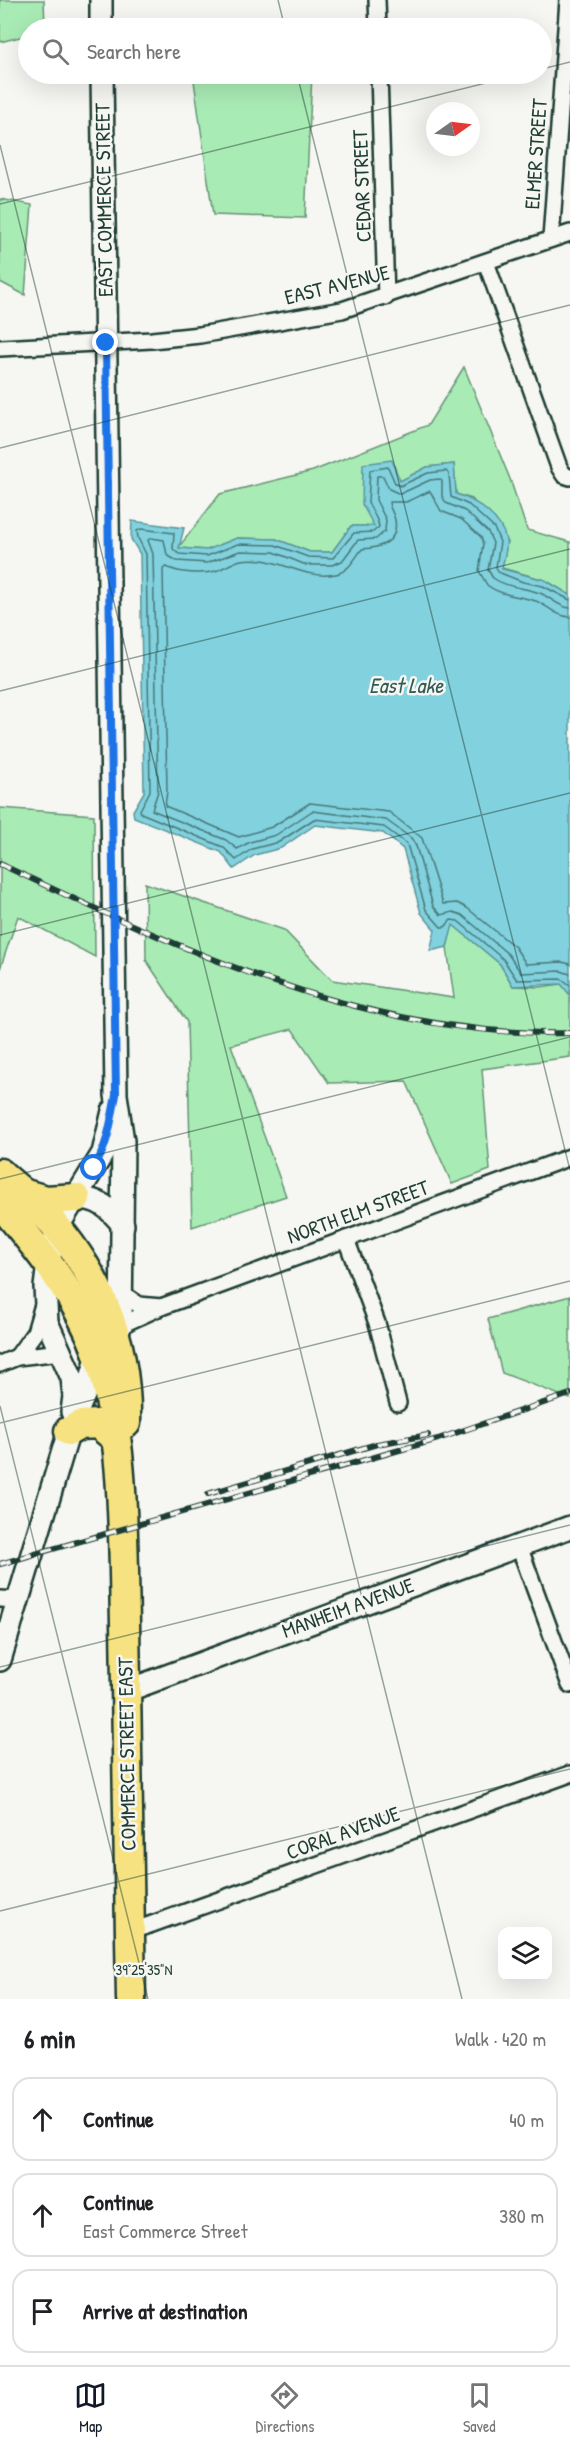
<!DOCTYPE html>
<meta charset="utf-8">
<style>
body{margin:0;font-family:"Patrick Hand",sans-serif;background:#f2f2f2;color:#202124}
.controls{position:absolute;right:18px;bottom:18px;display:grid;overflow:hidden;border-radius:12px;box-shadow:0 6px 24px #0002}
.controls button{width:54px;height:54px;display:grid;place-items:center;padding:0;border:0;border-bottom:2px solid #e0e0e0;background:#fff;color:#202124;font:30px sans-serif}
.compass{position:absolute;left:426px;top:102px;width:54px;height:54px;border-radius:50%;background:#fff;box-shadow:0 6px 24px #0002;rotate:76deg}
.stop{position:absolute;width:18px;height:18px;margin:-14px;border:4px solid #1a73e8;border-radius:50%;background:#fff}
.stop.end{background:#1a73e8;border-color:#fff;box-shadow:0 2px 6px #0008}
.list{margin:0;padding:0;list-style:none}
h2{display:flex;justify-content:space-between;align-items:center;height:78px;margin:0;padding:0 24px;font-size:26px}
h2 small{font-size:20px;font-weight:400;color:#757577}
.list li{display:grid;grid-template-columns:39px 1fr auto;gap:18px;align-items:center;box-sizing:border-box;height:84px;margin:0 12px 12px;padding:0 12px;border:2px solid #e0e0e0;border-radius:18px}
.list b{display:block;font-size:22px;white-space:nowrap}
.list p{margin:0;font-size:20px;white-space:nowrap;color:#757577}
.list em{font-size:20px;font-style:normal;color:#757577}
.icon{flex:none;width:33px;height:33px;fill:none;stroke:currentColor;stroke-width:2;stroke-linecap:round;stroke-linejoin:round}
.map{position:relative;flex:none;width:570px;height:1999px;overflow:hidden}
.search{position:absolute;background:#fff;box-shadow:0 6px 24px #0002;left:18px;right:18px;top:18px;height:66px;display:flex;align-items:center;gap:15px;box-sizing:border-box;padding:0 21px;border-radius:33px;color:#757577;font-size:22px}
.sheet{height:366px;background:#fff}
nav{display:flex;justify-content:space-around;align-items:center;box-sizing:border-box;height:84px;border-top:2px solid #e0e0e0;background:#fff;font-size:16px;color:#757577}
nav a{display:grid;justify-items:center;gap:3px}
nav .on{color:#111827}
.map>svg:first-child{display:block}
.green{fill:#a9ebb5;stroke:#649474;stroke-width:1.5}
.water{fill:#82d1de;stroke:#5a969a;stroke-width:1.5}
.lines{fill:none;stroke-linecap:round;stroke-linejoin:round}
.shore{stroke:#477878;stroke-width:1.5}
.street-casing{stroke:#1f3d34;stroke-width:20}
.secondary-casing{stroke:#1f3d34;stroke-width:26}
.highway-casing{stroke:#1f3d34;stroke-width:33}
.street{stroke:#f6f6f2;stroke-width:15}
.secondary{stroke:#f6f6f2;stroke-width:21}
.highway{stroke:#f7e281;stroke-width:28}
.rail-casing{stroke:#1f3d34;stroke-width:6}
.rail{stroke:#f6f6f2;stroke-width:4;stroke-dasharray:11;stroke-linecap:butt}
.route{stroke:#1a73e8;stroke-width:8}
.ticks{fill:none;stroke:#1f3d34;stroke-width:1.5;stroke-opacity:0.45}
.labels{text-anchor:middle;stroke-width:5;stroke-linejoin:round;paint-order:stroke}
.street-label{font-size:21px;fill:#1f3d34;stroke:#f6f6f2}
.water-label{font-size:22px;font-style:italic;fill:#335b56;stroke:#f6f6f2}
.ticks-label{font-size:15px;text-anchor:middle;fill:#1f3d34;stroke:#f6f6f2;stroke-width:5;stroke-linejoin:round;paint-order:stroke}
</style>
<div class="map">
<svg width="570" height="1999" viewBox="0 0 570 1999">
<rect width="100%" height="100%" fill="#f6f6f2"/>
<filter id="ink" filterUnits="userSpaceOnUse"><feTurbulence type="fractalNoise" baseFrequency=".0167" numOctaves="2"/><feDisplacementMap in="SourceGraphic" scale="12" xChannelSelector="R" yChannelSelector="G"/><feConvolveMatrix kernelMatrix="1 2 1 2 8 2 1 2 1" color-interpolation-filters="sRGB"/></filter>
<g filter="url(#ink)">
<g class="green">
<path d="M0 0H44L45 28H28V35L0 42Z"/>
<path d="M240 74H312L305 218 213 215 194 81Z"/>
<path d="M0 199 32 205 25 295 0 282Z"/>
<path d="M464 367 510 479 527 530 570 542V595L545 580 502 568 507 542 472 499 456 494 454 464 427 467 400 481 374 526H351L332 552H310L276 539 237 538 207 550 178 548 220 494 313 471 428 425Z"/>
<path d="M0 808 94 815 95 957 18 916 0 969Z"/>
<path d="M145 883 284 930 332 980 454 998 447 947 452 924 500 964 513 986 540 987 562 984 570 995V1057L482 1069 490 1170 452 1184 406 1081 329 1083 292 1029 231 1045 286 1196 192 1227 187 1022 146 960Z"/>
<path d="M570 1296V1399L502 1373 488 1319Z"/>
</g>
<path class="water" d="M392 460 400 481 427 467 454 464 456 494C476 500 502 518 506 540 508 548 503 560 502 569L545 580 570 595V995L561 984 513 986 500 964 453 925 447 947 430 951 435 930 421 913 403 849 383 833 315 825 281 848 255 855 234 869 221 852 134 817 133 811 144 792 140 554 131 539 132 521 184 528 179 548 207 550 237 538 276 539 310 552H332L351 526H374L362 504 363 464Z"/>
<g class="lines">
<g class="shore">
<path d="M570 600 543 586 523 582 498 572 496 567 500 542 494 528 469 505 451 497 449 474 446 471 428 473 400 486 395 483 388 467 370 470 368 502 378 522 379 527 373 532 354 533 333 558 308 557 275 545 238 544 207 556 179 554 173 549 174 533 141 529 137 531 138 538 146 554 150 791 140 810 141 813 223 847 236 860 252 849 279 842 314 819 384 827 407 844 426 910 441 927H445L451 920 458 921 503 959 517 980 562 979 570 985"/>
<path d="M570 608C558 607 550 597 540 593 524 587 507 588 493 578L488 570 493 543 488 532 465 511 446 503 442 496V481L439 479 430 480 400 494 389 489 383 476H377L376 500 386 520 385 531 376 539 358 540 342 561 332 565H306L274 552 240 551 207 563 177 561 167 555 164 540 151 538 148 540 153 554 158 791 152 810 226 840 237 849 250 842 276 835 312 811 386 820 411 838 416 846 433 906 441 915 453 912 462 915 508 954 521 973 561 971 570 974"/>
<path d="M570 617C556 616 548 606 536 601 520 596 501 596 487 585L479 571 483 544 481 537 461 519 441 511 430 491 406 502H389C389 508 394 513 395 520 399 543 379 548 362 549 355 558 349 571 336 574 303 581 275 554 241 560 233 562 224 568 216 571 202 575 179 573 166 567L163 569 167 791 165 806 239 837 272 827 310 803 389 812 422 838 443 904 457 903 467 908 515 947 526 964 562 962 570 964"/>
</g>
<defs>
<g id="street">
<path d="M377 0 378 28"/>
<path d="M379 74 386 297"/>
<path d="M551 239 568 0"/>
<path d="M486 262 559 467 564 475 570 477"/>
<path d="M0 348 152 340 200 335 342 310 570 233"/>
<path d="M346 1239 377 1323 398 1403"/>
<path d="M123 1294 139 1305 161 1307"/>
<path d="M121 1325 161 1307 570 1157"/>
<path d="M17 1357 35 1332 42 1308"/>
<path d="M0 1364 17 1357 61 1352"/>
<path d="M519 1546 570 1685"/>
<path d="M0 1599 18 1600"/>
<path d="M130 1932 570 1774"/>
</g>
<g id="secondary">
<path d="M101 0V28"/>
<path d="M76 1198C99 1198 109 1208 123 1225"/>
<path d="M72 1412 74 1396 72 1378 47 1322 45 1287 48 1263 57 1228 103 1153 113 1111"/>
<path d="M0 1660 69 1431 91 1379 98 1354 116 1335 121 1325 123 1141 116 1095 102 74"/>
<path d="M126 1691 570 1527"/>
</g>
<g id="highway">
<path d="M0 1173C12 1185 27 1195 38 1207 97 1266 128 1340 126 1423"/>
<path d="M22 1193 46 1200 76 1198"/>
<path d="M0 1203C38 1249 78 1296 98 1354 125 1434 123 1539 125 1623 128 1748 128 1874 131 1999"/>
<path d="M69 1431 80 1425 98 1424 115 1438"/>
</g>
</defs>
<use href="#street" class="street-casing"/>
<use href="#secondary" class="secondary-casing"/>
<use href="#highway" class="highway-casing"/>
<use href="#street" class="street"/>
<use href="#secondary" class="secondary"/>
<use href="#highway" class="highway"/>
<defs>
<g id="rail">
<path d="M0 864C180 949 366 1038 570 1033"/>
<path d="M208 1494 377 1444 428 1435"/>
<path d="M0 1564 438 1439 570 1394"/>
</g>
</defs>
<use href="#rail" class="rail-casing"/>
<use href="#rail" class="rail"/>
</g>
</g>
<g class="lines" filter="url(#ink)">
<path class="route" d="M94 1168C108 1145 111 1121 116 1095L106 343"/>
</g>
<path class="ticks" d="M278 0 285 28M542 69 570 62M297 74 570 1170M0 145 462 1999M0 204 522 74M0 448 570 305M0 691 570 549M0 935 570 793M0 1179 570 1037M0 1406 148 1999M0 1423 570 1281M0 1667 570 1525M0 1911 570 1769"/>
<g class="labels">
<g class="street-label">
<text transform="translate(536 154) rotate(-86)" y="7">ELMER STREET</text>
<text transform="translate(362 186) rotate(-92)" y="7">CEDAR STREET</text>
<text transform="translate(104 200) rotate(-91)" y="7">EAST COMMERCE STREET</text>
<text transform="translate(337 285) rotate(-14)" y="7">EAST AVENUE</text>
<text transform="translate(358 1212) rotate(-20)" y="7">NORTH ELM STREET</text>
<text transform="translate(348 1608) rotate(-20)" y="7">MANHEIM AVENUE</text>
<text transform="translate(127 1754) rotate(-91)" y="7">COMMERCE STREET EAST</text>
<text transform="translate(343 1833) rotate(-20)" y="7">CORAL AVENUE</text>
</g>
<g class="water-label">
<text x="406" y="693">East Lake</text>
</g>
</g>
<g class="ticks-label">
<text x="144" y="1975">39°25'35"N</text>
</g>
</svg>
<div class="controls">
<button><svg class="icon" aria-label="layers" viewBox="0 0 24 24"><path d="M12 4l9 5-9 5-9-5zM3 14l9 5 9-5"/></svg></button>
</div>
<svg class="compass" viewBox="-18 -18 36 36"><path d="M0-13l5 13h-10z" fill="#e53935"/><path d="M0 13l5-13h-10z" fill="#757577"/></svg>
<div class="stop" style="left:94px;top:1168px"></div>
<div class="stop end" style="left:106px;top:343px"></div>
<div class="search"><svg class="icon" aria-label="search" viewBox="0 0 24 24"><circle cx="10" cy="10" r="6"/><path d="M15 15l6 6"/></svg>Search here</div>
</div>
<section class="sheet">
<h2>6 min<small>Walk · 420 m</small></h2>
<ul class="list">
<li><svg class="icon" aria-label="ahead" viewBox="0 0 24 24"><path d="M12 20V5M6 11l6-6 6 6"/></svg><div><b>Continue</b></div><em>40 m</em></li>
<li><svg class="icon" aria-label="ahead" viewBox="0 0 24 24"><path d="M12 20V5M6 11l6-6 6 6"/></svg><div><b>Continue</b><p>East Commerce Street</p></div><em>380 m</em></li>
<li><svg class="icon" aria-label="arrive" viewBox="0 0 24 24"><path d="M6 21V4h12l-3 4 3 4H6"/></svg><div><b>Arrive at destination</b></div></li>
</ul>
</section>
<nav>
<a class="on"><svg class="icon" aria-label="map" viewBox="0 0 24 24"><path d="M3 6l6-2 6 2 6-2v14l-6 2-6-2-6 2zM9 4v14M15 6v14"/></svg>Map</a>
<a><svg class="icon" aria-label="directions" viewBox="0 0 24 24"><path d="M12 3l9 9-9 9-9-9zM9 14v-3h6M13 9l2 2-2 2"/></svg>Directions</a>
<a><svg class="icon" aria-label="saved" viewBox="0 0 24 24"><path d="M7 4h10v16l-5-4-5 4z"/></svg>Saved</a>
</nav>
